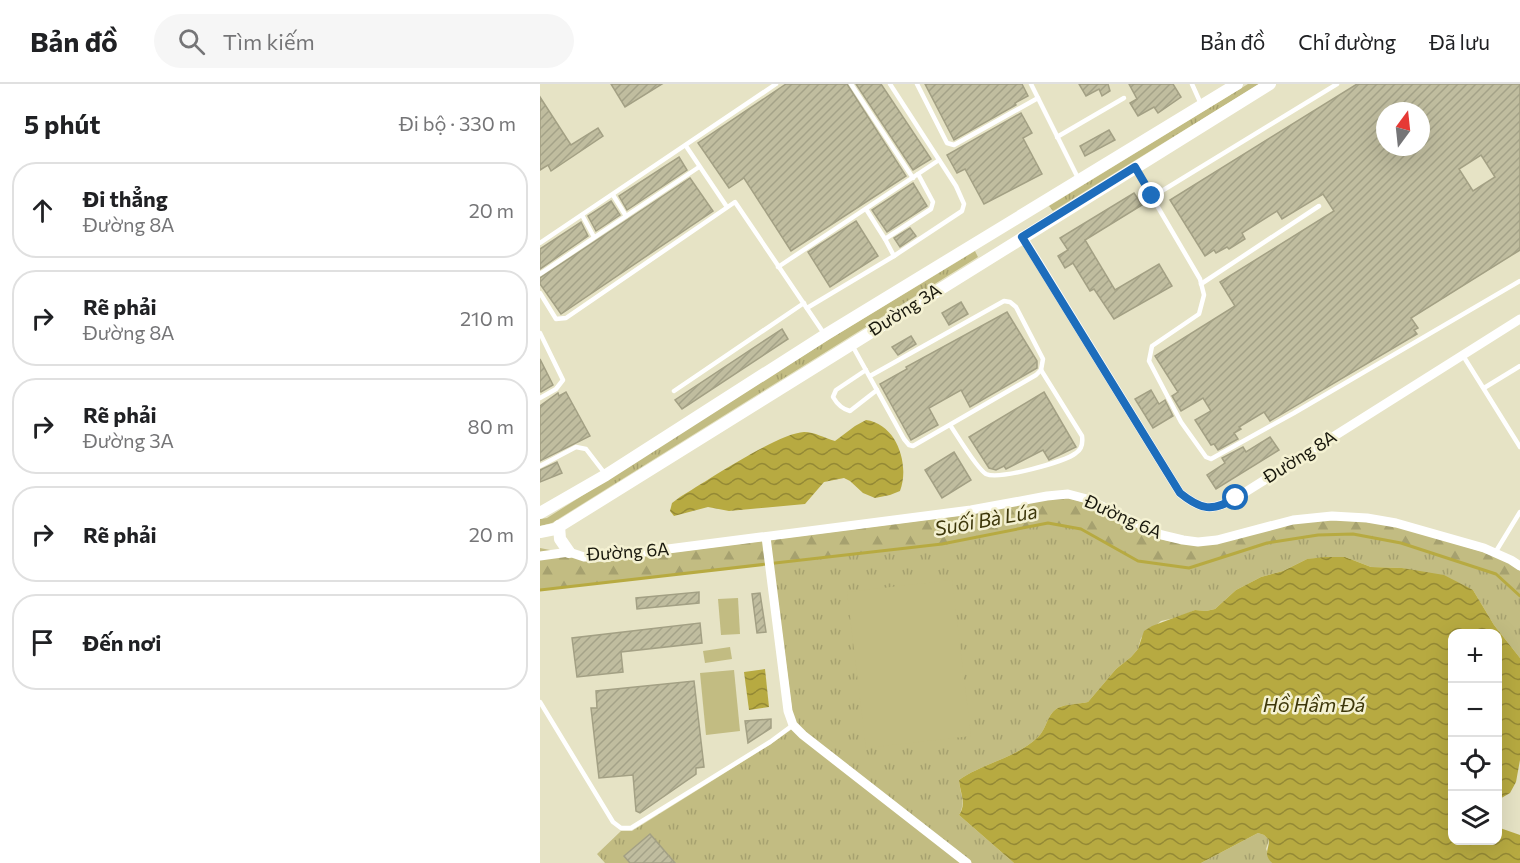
<!DOCTYPE html>
<html lang="vi">
<meta charset="utf-8">
<style>
body{margin:0;font-family:Commissioner,sans-serif;background:#f6f6f6;color:#202124}
.controls{position:absolute;right:18px;bottom:18px;display:grid;overflow:hidden;border-radius:12px;box-shadow:0 6px 24px #0002}
.controls button{width:54px;height:54px;display:grid;place-items:center;padding:0;border:0;border-bottom:2px solid #e0e0e0;background:#fff;color:#202124;font:30px sans-serif}
.compass{position:absolute;left:836px;top:18px;width:54px;height:54px;border-radius:50%;background:#fff;box-shadow:0 6px 24px #0002;rotate:15deg}
.stop{position:absolute;width:18px;height:18px;margin:-14px;border:4px solid #1d6dbc;border-radius:50%;background:#fff}
.stop.end{background:#1d6dbc;border-color:#fff;box-shadow:0 2px 6px #0008}
.list{margin:0;padding:0;list-style:none}
h2{display:flex;justify-content:space-between;align-items:center;height:78px;margin:0;padding:0 24px;font-size:26px}
h2 small{font-size:20px;font-weight:400;color:#757577}
.list li{display:grid;grid-template-columns:39px 1fr auto;gap:18px;align-items:center;box-sizing:border-box;height:96px;margin:0 12px 12px;padding:0 12px;border:2px solid #e0e0e0;border-radius:24px}
.list b{display:block;font-size:22px;white-space:nowrap}
.list p{margin:0;font-size:20px;white-space:nowrap;color:#757577}
.list em{font-size:20px;font-style:normal;color:#757577}
.icon{flex:none;width:33px;height:33px;fill:none;stroke:currentColor;stroke-width:2;stroke-linecap:round;stroke-linejoin:round}
.map{position:relative;flex:none;width:980px;height:779px;overflow:hidden}
header{display:flex;align-items:center;gap:36px;box-sizing:border-box;height:84px;padding:0 30px;background:#fff;border-bottom:2px solid #e0e0e0}
header strong{font-size:28px}
nav{display:flex;gap:33px;margin-inline-start:auto;font-size:21px}
.search{width:420px;height:54px;background:#f6f6f6;display:flex;align-items:center;gap:15px;box-sizing:border-box;padding:0 21px;border-radius:33px;color:#757577;font-size:22px}
main{display:flex}
aside{flex:1;background:#fff}
.map>svg:first-child{display:block}
.grass{fill:url(#grass-tufts)}
.forest{fill:url(#forest-firs)}
.garden{fill:#c2bc82}
.water{fill:url(#water-waves)}
.lines{fill:none;stroke-linecap:round;stroke-linejoin:round}
.stream{stroke:#b7aa41;stroke-width:3}
.building{fill:url(#building-hatch);stroke:#a3a084;stroke-width:1.5;fill-rule:evenodd}
.service{stroke:#fff;stroke-width:4.5}
.minor{stroke:#fff;stroke-width:9}
.tertiary{stroke:#fff;stroke-width:12}
.route{stroke:#1d6dbc;stroke-width:8}
.labels{text-anchor:middle;stroke-width:5;stroke-linejoin:round;paint-order:stroke}
.street-label{font-size:18px;fill:#19180d;stroke:#f4f1d2}
.water-label{font-size:20px;font-style:italic;fill:#3d370a;stroke:#f4f1d2}
</style>
<header>
<strong>Bản đồ</strong>
<div class="search"><svg class="icon" aria-label="search" viewBox="0 0 24 24"><circle cx="10" cy="10" r="6"/><path d="M15 15l6 6"/></svg>Tìm kiếm</div>
<nav><a>Bản đồ</a><a>Chỉ đường</a><a>Đã lưu</a></nav>
</header>
<main>
<aside>
<h2>5 phút<small>Đi bộ · 330 m</small></h2>
<ul class="list">
<li><svg class="icon" aria-label="ahead" viewBox="0 0 24 24"><path d="M12 20V5M6 11l6-6 6 6"/></svg><div><b>Đi thẳng</b><p>Đường 8A</p></div><em>20 m</em></li>
<li><svg class="icon" aria-label="right" viewBox="0 0 24 24"><path d="M7 20v-9h11M14 6l5 5-5 5"/></svg><div><b>Rẽ phải</b><p>Đường 8A</p></div><em>210 m</em></li>
<li><svg class="icon" aria-label="right" viewBox="0 0 24 24"><path d="M7 20v-9h11M14 6l5 5-5 5"/></svg><div><b>Rẽ phải</b><p>Đường 3A</p></div><em>80 m</em></li>
<li><svg class="icon" aria-label="right" viewBox="0 0 24 24"><path d="M7 20v-9h11M14 6l5 5-5 5"/></svg><div><b>Rẽ phải</b></div><em>20 m</em></li>
<li><svg class="icon" aria-label="arrive" viewBox="0 0 24 24"><path d="M6 21V4h12l-3 4 3 4H6"/></svg><div><b>Đến nơi</b></div></li>
</ul>
</aside>
<div class="map">
<svg width="980" height="779" viewBox="0 0 980 779">
<defs>
<pattern id="grass-tufts" width="24" height="20" patternUnits="userSpaceOnUse" patternTransform="scale(1.5)"><rect width="24" height="20" fill="#c2bc82"/><path d="M3 7l-1-3M5 7V3M7 7l1-3M15 17l-1-3M17 17v-4M19 17l1-3" fill="none" stroke="#a6a16f"/></pattern>
<pattern id="forest-firs" width="22" height="20" patternUnits="userSpaceOnUse" patternTransform="scale(1.5)"><rect width="22" height="20" fill="#c2bc82"/><path d="M5 1l3.5 6h-7zM16 11l3.5 6h-7z" fill="#a6a16f"/></pattern>
<pattern id="water-waves" width="16" height="10" patternUnits="userSpaceOnUse" patternTransform="scale(1.5)"><rect width="16" height="10" fill="#b7aa41"/><path d="M0 5q4-4 8 0t8 0" fill="none" stroke="#948935"/></pattern>
<pattern id="building-hatch" width="6" height="6" patternUnits="userSpaceOnUse" patternTransform="scale(1.5)"><rect width="6" height="6" fill="#c0bd9f"/><path d="M-1 1l2-2M0 6l6-6M5 7l2-2" fill="none" stroke="#a4a288"/></pattern>
</defs>
<rect width="100%" height="100%" fill="#e6e3c5"/>
<g class="grass">
<path d="M708 0H719L513 127 509 122Z"/>
<path d="M435 167 438 173 12 439 0 442V435L7 434 288 256Z"/>
<path d="M508 439 541 445 568 459 649 484 727 459 778 451 813 450 861 459 956 490 980 512V574L954 541 933 506 862 484 831 483 805 473 767 475 743 487 721 493 696 506 675 525 666 527 655 526 639 533 621 537 601 554 598 565 591 573 576 585 548 618C539 620 524 620 516 625 507 631 506 646 498 653 476 674 443 679 419 696 420 709 426 720 419 731L474 779H65L57 770 81 747H92L231 660 252 645 253 633 233 479 402 460Z"/>
<path d="M718 749 724 751 729 756 726 765 732 779H661Z"/>
</g>
<path class="forest" d="M528 414 546 419 620 455 643 460 755 439 792 436 826 438 856 442 943 468 968 478 980 487V512L956 490 861 459 813 450 778 451 727 459 649 484 598 477 541 445 508 439 402 460 0 506V464L66 477 432 430 508 415Z"/>
<g class="garden">
<path d="M412 496 431 652 326 664 307 508Z"/>
<path d="M198 514 200 550 181 551 178 515Z"/>
<path d="M190 563 192 575 165 579 163 567Z"/>
<path d="M194 586 200 647 166 651 160 589Z"/>
</g>
<g class="water">
<path d="M326 336C357 340 370 381 360 407L350 411 335 414 323 409 310 397 304 394 284 398 265 420 189 427 168 423 134 432 130 427 132 419 140 413C165 398 238 349 264 348 275 348 284 354 295 357L315 342Z"/>
<path d="M785 473H805L831 483 862 484 904 491 933 506 954 541 980 574V676L976 698 970 709 958 716V550H912V756H958V741L960 744 980 751V779H732C723 770 729 766 729 756L724 751 718 749 661 779H474L419 731C427 720 420 709 419 696 443 679 476 674 498 653 506 646 507 631 516 625 524 620 539 620 548 618L576 585 591 573 598 565 604 547 612 542 655 526 666 527 675 525 696 506 721 493 743 487 767 475Z"/>
<path d="M225 585 229 623 209 626 204 588Z"/>
</g>
<g class="lines">
<path class="stream" d="M0 506 402 460 508 439 541 445 598 477 649 484 727 459 778 451 813 450 861 459 956 490 980 512"/>
</g>
<g class="building">
<path d="M71 0H122L85 23Z"/>
<path d="M246 0H307L366 92 251 167 204 94 189 104 158 59Z"/>
<path d="M316 0H341L391 75 373 86Z"/>
<path d="M385 0H482L488 12 475 19 476 21 414 56Z"/>
<path d="M539 0H568L570 7 562 12 559 5 546 12Z"/>
<path d="M589 0H633L641 13 618 29 614 23 598 32 590 19 597 15Z"/>
<path d="M817 0H980V166L871 234 878 244 874 246 877 250 730 337 724 328 699 343 701 345 694 349 698 355 678 366 674 360 671 361 655 336 671 327 663 314 641 327 632 312 638 308 615 272 695 222 680 198 794 127 783 110 742 135 737 127 702 149 705 155 689 165 687 163 676 169 674 166 665 172 630 116ZM845 27H881V63H845ZM941 71 955 93 933 107 919 85Z"/>
<path d="M0 13 31 61 58 44 63 52 11 87 8 81 0 86Z"/>
<path d="M481 29 492 49 483 54 502 90 444 120 425 85 417 89 407 71Z"/>
<path d="M569 46 575 56 545 72 540 62Z"/>
<path d="M139 73 147 86 87 126 79 112Z"/>
<path d="M150 94 173 127 21 230 0 200V194Z"/>
<path d="M373 99 387 122 347 148 332 126Z"/>
<path d="M594 109 602 121 545 156 575 206 619 180 632 202 574 235 554 205 550 207 533 179 525 184 518 172 528 166 520 154Z"/>
<path d="M71 117 80 131 56 147 48 132Z"/>
<path d="M316 137 338 172 290 203 268 168Z"/>
<path d="M41 138 48 152 0 185V165Z"/>
<path d="M370 144 376 152 360 163 354 154Z"/>
<path d="M421 218 428 230 409 241 402 229Z"/>
<path d="M467 228 497 277V284L430 323 421 306 389 324 398 341 371 356 340 300 367 285 366 283Z"/>
<path d="M242 245 248 255 142 325 135 316Z"/>
<path d="M371 252 376 260 358 271 352 263Z"/>
<path d="M0 275 13 301 1 308 0 306Z"/>
<path d="M611 306 619 320 625 316 633 332 613 344 595 315Z"/>
<path d="M26 308 50 352 0 377V322L18 309 19 312Z"/>
<path d="M504 308 536 363 509 376 503 366 466 385 464 382 456 386 449 384 429 353Z"/>
<path d="M730 353 739 366 676 405 667 391 685 379 682 374 703 363 706 368Z"/>
<path d="M414 368 431 396 402 414 385 386Z"/>
<path d="M17 378 22 389 0 398V386Z"/>
<path d="M159 508V519L97 525 96 514Z"/>
<path d="M220 509 226 548 217 549 212 510Z"/>
<path d="M160 539 162 559 81 568 83 588 37 593 32 554Z"/>
<path d="M154 597 164 683 156 684V690L100 729 96 727 93 691 59 694 51 624H57L56 607Z"/>
<path d="M231 635V644L208 659 205 637Z"/>
<path d="M110 750 135 779H90L84 772Z"/>
</g>
<g class="lines">
<g class="service">
<path d="M311 0 373 94"/>
<path d="M377 0 407 59 414 61 498 14"/>
<path d="M491 0 538 94"/>
<path d="M652 0 661 20"/>
<path d="M517 53 584 14"/>
<path d="M146 62 187 123"/>
<path d="M595 84 660 195 664 211 659 230 612 262 609 277 641 338 666 373 671 375 754 329 980 197"/>
<path d="M73 111 86 132"/>
<path d="M612 113 797 0"/>
<path d="M326 125 345 155 391 125 393 118 378 90"/>
<path d="M42 131 54 153"/>
<path d="M345 155 354 172"/>
<path d="M0 159 236 0"/>
<path d="M238 183 399 76"/>
<path d="M0 190 159 83"/>
<path d="M661 200 779 122"/>
<path d="M0 209 16 235 26 234 195 118 285 251"/>
<path d="M267 224 354 172 422 127 424 120 416 102 350 0"/>
<path d="M0 249 23 296 16 305 0 314"/>
<path d="M312 261 364 355 369 361 373 362 496 291 501 286 503 275 476 223 470 218 464 217 330 292"/>
<path d="M922 270 980 363"/>
<path d="M326 286 296 306 293 313C297 320 302 325 310 327L337 306"/>
<path d="M944 304 980 282"/>
<path d="M134 307 264 219"/>
<path d="M410 341C417 351 437 385 446 390 459 396 525 378 536 369 542 365 543 359 542 352L501 286"/>
<path d="M0 382 36 363 46 365 66 391"/>
<path d="M955 469 980 428"/>
<path d="M0 618 73 738 81 744H91L230 658 253 641"/>
</g>
<g class="minor">
<path d="M482 152 640 409C661 426 672 428 696 414L980 235"/>
<path d="M226 453 248 627 253 641 263 651 427 779"/>
<path d="M0 472 29 468 44 473H66L431 426 507 412 528 410 547 415 622 451 643 456 658 458 677 456 753 436 792 432 827 434 856 439 944 464 971 476 980 482"/>
</g>
<g class="tertiary">
<path d="M0 429 66 391 285 251 697 0"/>
<path d="M19 442 20 455 29 468"/>
<path d="M0 448 15 445 730 0"/>
</g>
</g>
<g class="lines">
<path class="route" d="M612 112 595 83 482 153 640 409C661 426 672 428 696 414"/>
</g>
<g class="labels">
<g class="street-label">
<text transform="translate(365 226) rotate(-32)" y="6">Đường 3A</text>
<text transform="translate(760 373) rotate(-32)" y="6">Đường 8A</text>
<text transform="translate(583 433) rotate(24)" y="6">Đường 6A</text>
<text transform="translate(88 468) rotate(-4)" y="6">Đường 6A</text>
</g>
<g class="water-label">
<text transform="translate(446 436) rotate(-10)" y="7">Suối Bà Lúa</text>
<text x="774" y="628">Hồ Hầm Đá</text>
</g>
</g>
</svg>
<div class="controls">
<button>+</button>
<button>−</button>
<button><svg class="icon" aria-label="locate" viewBox="0 0 24 24"><circle cx="12" cy="12" r="6"/><path d="M12 2v4M12 18v4M2 12h4M18 12h4"/></svg></button>
<button><svg class="icon" aria-label="layers" viewBox="0 0 24 24"><path d="M12 4l9 5-9 5-9-5zM3 14l9 5 9-5"/></svg></button>
</div>
<svg class="compass" viewBox="-18 -18 36 36"><path d="M0-13l5 13h-10z" fill="#e53935"/><path d="M0 13l5-13h-10z" fill="#757577"/></svg>
<div class="stop" style="left:696px;top:414px"></div>
<div class="stop end" style="left:612px;top:112px"></div>
</div>
</main>
